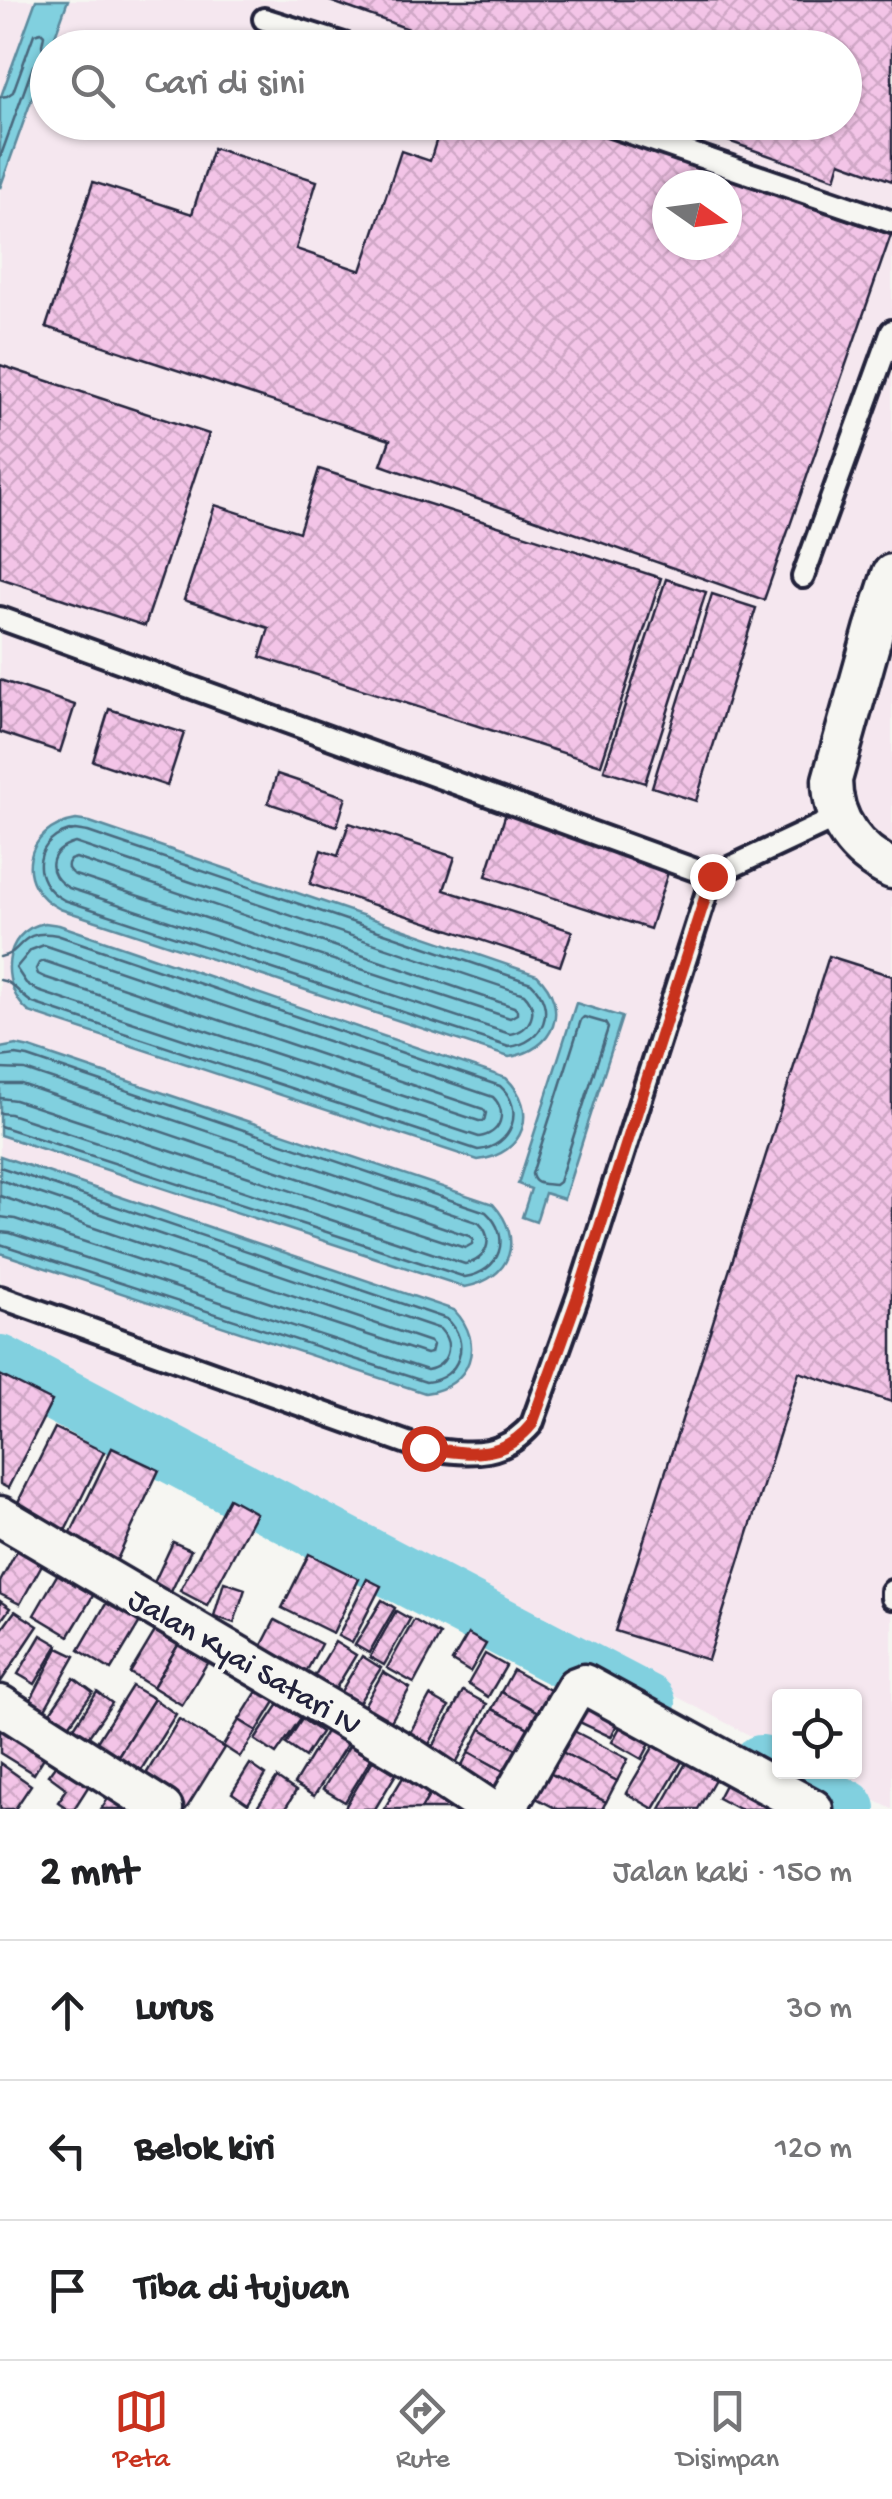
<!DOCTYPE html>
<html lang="id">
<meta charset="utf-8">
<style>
body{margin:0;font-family:"Gochi Hand",sans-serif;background:#f2f2f2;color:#202124}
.controls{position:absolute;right:30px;bottom:30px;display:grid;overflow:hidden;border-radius:10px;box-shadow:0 2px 8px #0004}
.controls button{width:90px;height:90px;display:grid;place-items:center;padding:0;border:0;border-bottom:2px solid #e0e0e0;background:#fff;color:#202124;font:50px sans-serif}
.compass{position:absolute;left:652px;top:170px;width:90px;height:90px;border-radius:50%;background:#fff;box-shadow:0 2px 8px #0004;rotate:104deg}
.stop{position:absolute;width:30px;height:30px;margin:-22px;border:8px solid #c8321e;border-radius:50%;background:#fff}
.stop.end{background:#c8321e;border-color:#fff;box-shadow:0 2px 10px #0008}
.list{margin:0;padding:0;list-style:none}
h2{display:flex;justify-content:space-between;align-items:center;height:130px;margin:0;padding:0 40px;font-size:42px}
h2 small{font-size:32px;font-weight:400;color:#757577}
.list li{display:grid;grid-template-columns:65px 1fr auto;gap:30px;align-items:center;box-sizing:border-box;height:140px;padding:0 40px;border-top:2px solid #e0e0e0}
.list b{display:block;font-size:38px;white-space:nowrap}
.list em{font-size:32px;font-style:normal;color:#757577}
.icon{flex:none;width:55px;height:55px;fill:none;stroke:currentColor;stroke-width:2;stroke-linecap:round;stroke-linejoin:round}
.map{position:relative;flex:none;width:892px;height:1809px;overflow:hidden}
.search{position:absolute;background:#fff;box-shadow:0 2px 8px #0004;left:30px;right:30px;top:30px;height:110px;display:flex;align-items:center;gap:25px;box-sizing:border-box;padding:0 35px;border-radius:55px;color:#757577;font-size:38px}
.sheet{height:550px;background:#fff}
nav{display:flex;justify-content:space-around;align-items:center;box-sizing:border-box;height:140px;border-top:2px solid #e0e0e0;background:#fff;font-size:28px;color:#757577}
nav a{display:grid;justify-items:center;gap:5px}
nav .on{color:#c8321e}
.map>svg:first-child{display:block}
.built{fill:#f5e7ef;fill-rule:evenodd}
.water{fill:#81d0df;stroke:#5b8a9d;stroke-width:2.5}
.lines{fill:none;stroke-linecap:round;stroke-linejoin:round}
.shore{stroke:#48687d;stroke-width:2.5}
.river{stroke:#81d0df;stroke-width:58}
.building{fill:url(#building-cross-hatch);stroke:#22223b;stroke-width:2.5;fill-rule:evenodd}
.service-casing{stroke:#22223b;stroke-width:28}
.minor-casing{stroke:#22223b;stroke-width:45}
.service{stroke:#f6f6f2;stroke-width:20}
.minor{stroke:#f6f6f2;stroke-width:38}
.route{stroke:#c8321e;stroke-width:12}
.labels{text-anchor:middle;stroke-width:8;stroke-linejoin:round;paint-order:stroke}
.street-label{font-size:32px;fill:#22223b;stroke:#f6f6f2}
</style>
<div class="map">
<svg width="892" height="1809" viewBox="0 0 892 1809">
<defs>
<pattern id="building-cross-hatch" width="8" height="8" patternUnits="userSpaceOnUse" patternTransform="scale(2.5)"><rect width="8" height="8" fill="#f3c4e7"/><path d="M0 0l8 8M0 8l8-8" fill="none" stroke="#d0a8c7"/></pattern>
</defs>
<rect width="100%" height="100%" fill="#f6f6f2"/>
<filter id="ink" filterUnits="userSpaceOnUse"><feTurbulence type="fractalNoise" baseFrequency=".01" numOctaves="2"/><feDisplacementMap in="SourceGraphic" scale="20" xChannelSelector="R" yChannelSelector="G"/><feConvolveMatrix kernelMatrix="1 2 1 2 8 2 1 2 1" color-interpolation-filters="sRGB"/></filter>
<g filter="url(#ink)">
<path class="built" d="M0 0H892V1809L817 1772H854V1696H780L779 1751 0 1337ZM48 48H844V122H48ZM667 185H727V245H667Z"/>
<g class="water">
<path d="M36 0H68L51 47 48 48 47 56 0 188V99Z"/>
<path d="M76 820 90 822 537 975C571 1008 555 1050 509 1057L60 909C12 885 24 828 76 820Z"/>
<path d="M45 923 59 925 506 1078C540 1110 524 1155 478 1160L29 1012C0 988 0 931 45 923Z"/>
<path d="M576 1003 622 1017 564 1199 545 1193 536 1222 522 1217 531 1189 518 1184Z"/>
<path d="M16 1045 30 1048 493 1204C525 1239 511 1279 465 1287L0 1135V1048Z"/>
<path d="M0 1156 454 1310C486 1343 471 1387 425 1393L0 1253Z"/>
</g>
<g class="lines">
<g class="shore">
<path d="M0 97 7 96 13 92 34 34 41 32 44 35 42 45 44 56 33 66 0 158"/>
<path d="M75 830 88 832 531 983C558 1008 544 1043 509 1047L64 900C27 881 34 836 75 830Z"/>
<path d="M75 843 524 994C540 1010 531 1031 510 1034L69 888C44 874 48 850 75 843Z"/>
<path d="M76 858 514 1007 517 1010V1014L510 1018 75 875C69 872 65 867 70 860Z"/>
<path d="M44 945 493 1097C508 1112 501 1134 479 1137L38 991 26 983 16 968 31 950Z"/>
<path d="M0 957C24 953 18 928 57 935L500 1086C526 1109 512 1147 478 1150L33 1003C21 997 13 981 0 980"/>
<path d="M44 961 483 1109 486 1113 484 1121H479L44 977 38 974 36 969 39 963Z"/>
<path d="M584 1017 605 1023 608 1028 559 1182 555 1185C545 1183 534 1186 532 1174L581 1020Z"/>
<path d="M0 1057 16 1055 28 1057 486 1212C513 1237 500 1272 465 1277L0 1126"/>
<path d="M0 1069 25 1070 479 1223C495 1239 487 1260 465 1264L10 1114 0 1113"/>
<path d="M0 1084H21L469 1236 473 1239 472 1244 465 1248 15 1100 0 1098"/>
<path d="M0 1167 447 1319C472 1342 460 1379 426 1382L0 1244"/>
<path d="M0 1180 440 1329C455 1345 448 1366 427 1370L10 1233 0 1232"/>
<path d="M0 1196 430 1342 433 1345 431 1353 426 1354 15 1219 0 1217"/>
</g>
<g class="river">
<path d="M0 1364 647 1703"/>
<path d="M761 1764 847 1809"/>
</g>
</g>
<g class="building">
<path d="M327 0H892V181L840 162 835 179 675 122H844V48H462Z"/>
<path d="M442 122H473L497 130 500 122H569L891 235 764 600 381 465 390 440 46 327 93 182 192 214 213 148 317 181 296 249 361 271 401 151 430 161ZM667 185H727V245H667Z"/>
<path d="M0 365 209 434 145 626 0 578Z"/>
<path d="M319 469 661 578 601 765 260 657 269 628 184 600 215 505 299 532Z"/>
<path d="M666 579 706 592 645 783 604 770Z"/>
<path d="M712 594 756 608 696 801 652 787Z"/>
<path d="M0 680 75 705 60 752 0 732Z"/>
<path d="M109 709 184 733 167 786 93 761Z"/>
<path d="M277 774 346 797 337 826 268 803Z"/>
<path d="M506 813 670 866 650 929 486 876Z"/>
<path d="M349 823 455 857 444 890 572 931 560 966 310 884 321 850 338 856Z"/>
<path d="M829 956 892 976V1402L799 1372 708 1660 615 1631Z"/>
<path d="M0 1375 52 1401 8 1488 0 1484Z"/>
<path d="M55 1428 104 1452 65 1531 16 1506Z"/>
<path d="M112 1448 159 1470 114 1566 66 1543Z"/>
<path d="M229 1498 256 1513 207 1605 180 1591Z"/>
<path d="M173 1542 191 1550 170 1594 153 1585Z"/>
<path d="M19 1547 44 1561 20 1604 0 1594V1582Z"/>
<path d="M309 1554 359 1579 333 1633 282 1608Z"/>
<path d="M64 1563 100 1584 69 1636 34 1615Z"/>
<path d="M367 1579 381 1586 352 1643 338 1636Z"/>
<path d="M224 1582 245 1589 234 1623 214 1616Z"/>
<path d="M114 1590 147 1610 111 1670 79 1650Z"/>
<path d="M382 1600 395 1608 369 1653 355 1645Z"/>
<path d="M0 1601 10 1608 0 1622Z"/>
<path d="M15 1611 38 1626 0 1683V1632Z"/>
<path d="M396 1611 410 1619 384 1665 370 1657Z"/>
<path d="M275 1620 321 1644 304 1676 258 1653Z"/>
<path d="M414 1620 440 1635 414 1683 387 1668Z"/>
<path d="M160 1623 183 1637 153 1687 130 1673Z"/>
<path d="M468 1634 486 1644 470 1672 452 1661Z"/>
<path d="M41 1635 58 1645 35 1684 18 1674Z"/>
<path d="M183 1637 212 1655 182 1705 153 1687Z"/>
<path d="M335 1642 356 1655 330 1698 309 1685Z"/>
<path d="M58 1648 75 1656 45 1709 30 1701Z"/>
<path d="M485 1654 506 1666 488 1697 468 1684Z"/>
<path d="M362 1656 381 1668 355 1709 337 1698Z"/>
<path d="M513 1670 561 1696 549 1718 501 1692Z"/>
<path d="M383 1672 410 1688 386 1730 359 1715Z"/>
<path d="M74 1678 93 1692 65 1731 46 1718Z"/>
<path d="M132 1686 154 1699 116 1759 95 1745Z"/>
<path d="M259 1688 276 1700 257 1731 239 1720Z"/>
<path d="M463 1691 487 1704 452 1771 427 1758Z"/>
<path d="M97 1692 112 1703 85 1742 71 1732Z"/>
<path d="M501 1692 549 1718 540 1734 492 1709Z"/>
<path d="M430 1696 449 1707 427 1748 407 1738Z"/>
<path d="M587 1696 622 1713 611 1737 575 1720Z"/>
<path d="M154 1699 176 1714 139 1773 116 1759Z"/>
<path d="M279 1704 301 1718 276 1754 255 1740Z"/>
<path d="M492 1709 540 1734 528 1756 481 1729Z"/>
<path d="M625 1718 655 1734 642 1759 612 1742Z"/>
<path d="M179 1719 224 1748 186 1809H181L140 1784Z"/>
<path d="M302 1719 321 1732 305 1757 286 1744Z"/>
<path d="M239 1720 257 1731 240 1757 223 1746Z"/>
<path d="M0 1721 48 1751 34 1774 0 1753Z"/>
<path d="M328 1728 349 1741 314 1796 294 1784Z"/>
<path d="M481 1729 528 1756 516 1778 469 1752Z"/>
<path d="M570 1729 628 1759 617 1781 558 1750Z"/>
<path d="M659 1737 687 1753 654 1809 626 1793Z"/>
<path d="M349 1746 371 1759 345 1802 323 1789Z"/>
<path d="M558 1750 617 1781 606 1802 547 1772Z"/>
<path d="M469 1752 516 1778 503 1801 456 1776Z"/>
<path d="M63 1755 97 1773 74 1809H68L58 1802 67 1789 48 1775Z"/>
<path d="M690 1756 719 1772 698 1809H660Z"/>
<path d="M373 1760 396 1774 375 1809H344Z"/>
<path d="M0 1763 31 1785 15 1809H0Z"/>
<path d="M250 1764 266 1775 248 1804 232 1793Z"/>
<path d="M411 1764 438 1781 421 1809H384Z"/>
<path d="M547 1772 606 1802 602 1809H557L534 1797Z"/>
<path d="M729 1777 771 1800 766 1809H739L718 1798Z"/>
<path d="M277 1778 296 1791 285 1809H256Z"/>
<path d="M438 1781 465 1809H421Z"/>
<path d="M113 1791 140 1809H101Z"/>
</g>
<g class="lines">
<defs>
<g id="service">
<path d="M264 19 357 48"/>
<path d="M599 122 892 222"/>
<path d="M803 577 892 331"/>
<path d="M0 618 712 876 838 817"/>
<path d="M0 1297 424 1449C467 1453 500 1461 532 1424L578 1296 712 876"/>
<path d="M892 1591V1598"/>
</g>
<g id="minor">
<path d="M892 574 874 630 832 780C832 821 856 852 892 869"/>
<path d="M0 1516 412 1758 489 1809"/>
<path d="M0 1705 163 1809"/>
<path d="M506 1809 576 1687 584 1684 813 1809"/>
</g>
</defs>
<use href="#service" class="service-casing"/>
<use href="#minor" class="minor-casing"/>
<use href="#service" class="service"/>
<use href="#minor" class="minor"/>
</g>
</g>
<g class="lines" filter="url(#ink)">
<path class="route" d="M424 1448C467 1453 501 1462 532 1424L578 1296 712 876"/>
</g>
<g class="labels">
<g class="street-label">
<text transform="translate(246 1660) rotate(30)" y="11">Jalan Kyai Satari IV</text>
</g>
</g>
</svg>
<div class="controls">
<button><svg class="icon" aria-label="locate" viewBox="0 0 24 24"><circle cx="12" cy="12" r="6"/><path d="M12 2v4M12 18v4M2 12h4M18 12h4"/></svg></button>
</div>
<svg class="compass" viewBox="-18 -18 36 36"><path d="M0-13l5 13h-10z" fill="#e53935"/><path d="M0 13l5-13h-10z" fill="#757577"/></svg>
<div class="stop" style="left:424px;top:1448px"></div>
<div class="stop end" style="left:712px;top:876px"></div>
<div class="search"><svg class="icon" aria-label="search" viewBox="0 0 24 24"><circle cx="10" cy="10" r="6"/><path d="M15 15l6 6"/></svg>Cari di sini</div>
</div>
<section class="sheet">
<h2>2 mnt<small>Jalan kaki · 150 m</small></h2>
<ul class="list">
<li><svg class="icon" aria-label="ahead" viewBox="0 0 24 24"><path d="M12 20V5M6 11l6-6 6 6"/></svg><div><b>Lurus</b></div><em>30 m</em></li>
<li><svg class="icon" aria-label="left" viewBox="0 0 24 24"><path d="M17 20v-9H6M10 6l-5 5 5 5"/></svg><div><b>Belok kiri</b></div><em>120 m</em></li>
<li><svg class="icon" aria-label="arrive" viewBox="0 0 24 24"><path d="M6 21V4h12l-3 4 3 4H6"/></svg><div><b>Tiba di tujuan</b></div></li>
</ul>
</section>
<nav>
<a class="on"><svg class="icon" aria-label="map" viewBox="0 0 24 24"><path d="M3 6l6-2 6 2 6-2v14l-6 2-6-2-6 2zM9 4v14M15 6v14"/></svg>Peta</a>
<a><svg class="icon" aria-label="directions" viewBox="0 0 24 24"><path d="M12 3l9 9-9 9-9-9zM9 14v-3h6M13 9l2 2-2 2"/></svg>Rute</a>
<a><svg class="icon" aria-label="saved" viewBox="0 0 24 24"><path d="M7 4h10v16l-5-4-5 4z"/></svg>Disimpan</a>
</nav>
